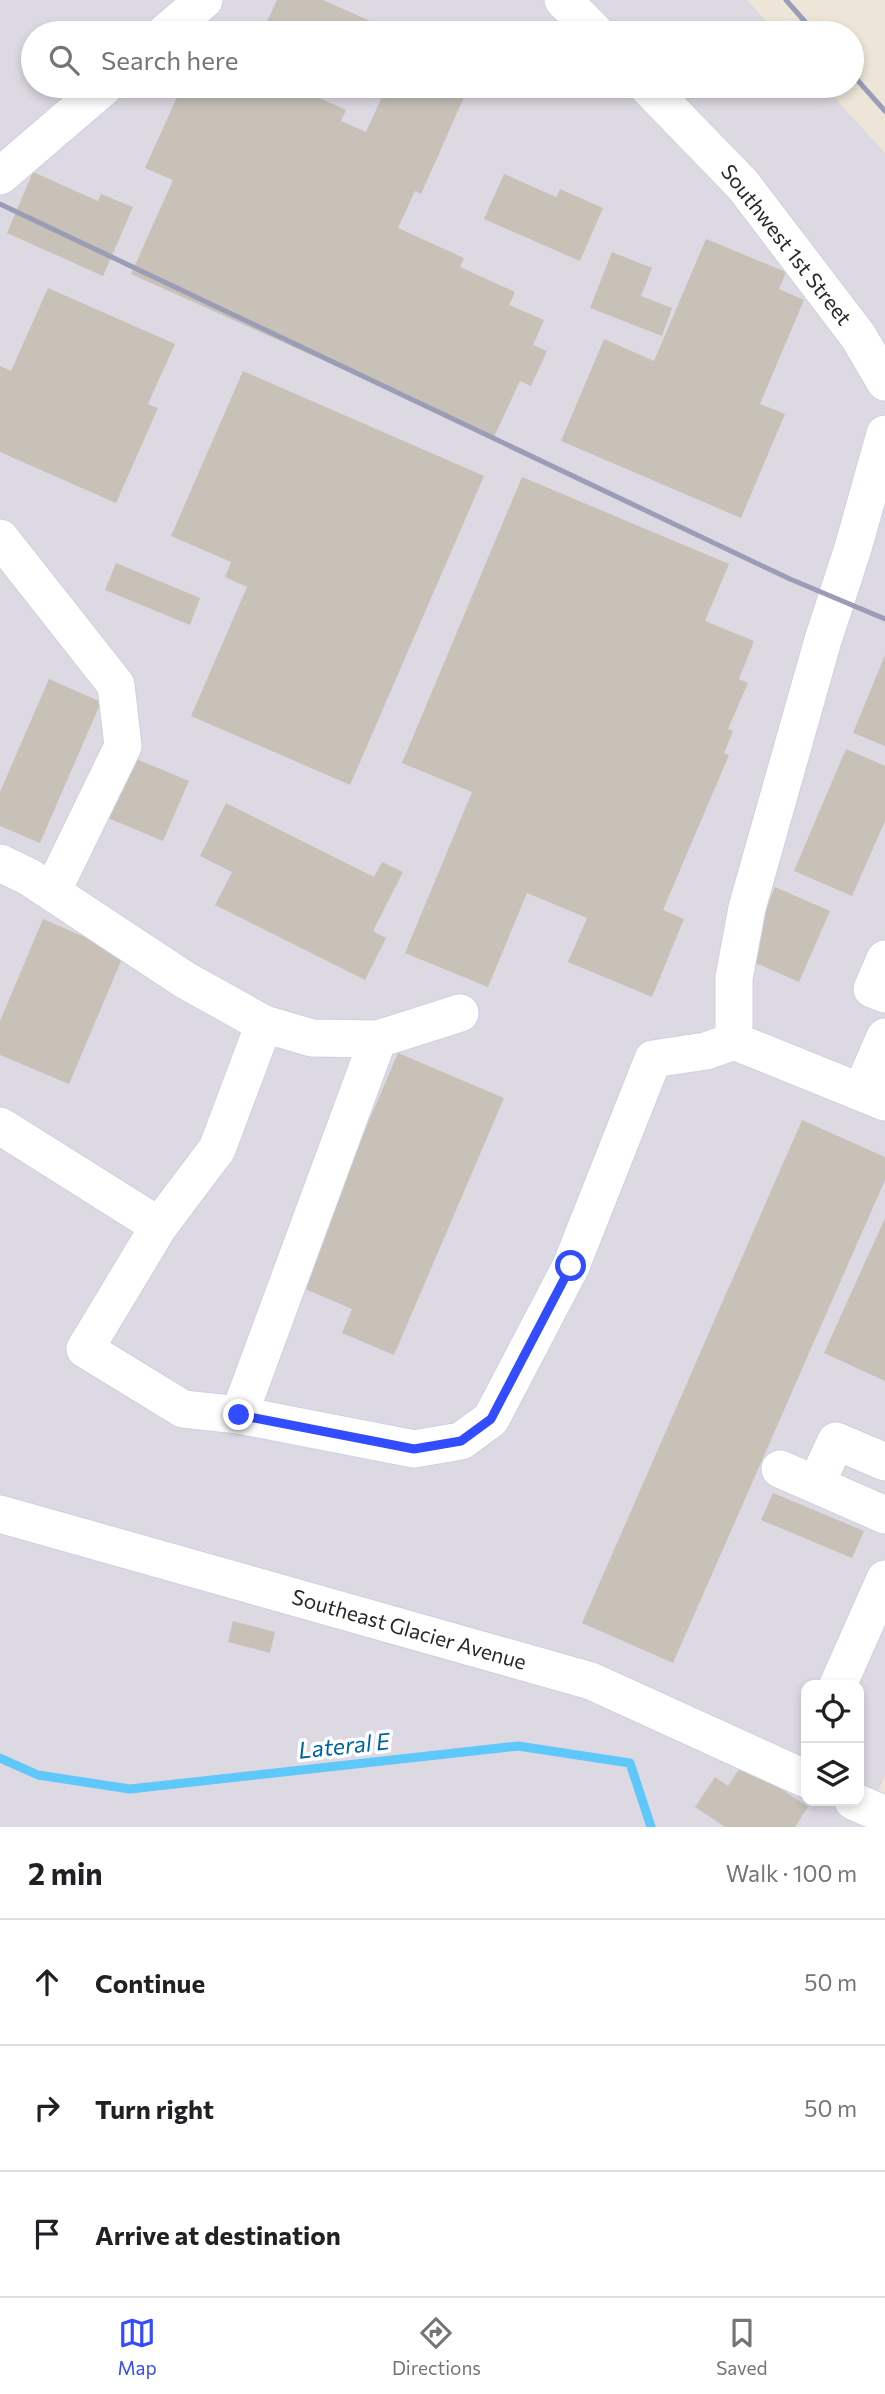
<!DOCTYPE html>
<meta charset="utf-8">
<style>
body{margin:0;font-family:Commissioner,sans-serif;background:#f2f2f2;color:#202124}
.controls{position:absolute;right:21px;bottom:21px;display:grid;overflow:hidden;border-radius:14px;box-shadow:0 4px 10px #0003}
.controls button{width:63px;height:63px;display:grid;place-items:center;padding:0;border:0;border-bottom:2px solid #e0e0e0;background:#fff;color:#202124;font:35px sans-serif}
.stop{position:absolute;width:21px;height:21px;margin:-16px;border:5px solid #324cff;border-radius:50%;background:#fff}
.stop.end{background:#324cff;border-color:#fff;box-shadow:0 2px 7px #0008}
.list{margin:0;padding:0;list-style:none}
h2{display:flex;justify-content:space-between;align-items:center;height:91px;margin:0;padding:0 28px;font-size:30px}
h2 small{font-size:23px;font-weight:400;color:#757577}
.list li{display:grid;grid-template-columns:46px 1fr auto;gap:21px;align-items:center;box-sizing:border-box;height:126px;padding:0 28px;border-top:2px solid #e0e0e0}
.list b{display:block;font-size:26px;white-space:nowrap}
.list em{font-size:23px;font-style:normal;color:#757577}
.icon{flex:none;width:38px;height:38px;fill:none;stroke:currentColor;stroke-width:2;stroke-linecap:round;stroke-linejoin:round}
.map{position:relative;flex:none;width:885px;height:1827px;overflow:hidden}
.search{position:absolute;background:#fff;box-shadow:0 4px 10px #0003;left:21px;right:21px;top:21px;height:77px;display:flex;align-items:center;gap:18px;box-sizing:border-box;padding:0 24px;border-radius:38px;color:#757577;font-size:26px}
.sheet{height:469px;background:#fff}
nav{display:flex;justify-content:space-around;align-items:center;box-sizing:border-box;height:98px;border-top:2px solid #e0e0e0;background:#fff;font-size:19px;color:#757577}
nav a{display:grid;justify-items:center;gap:4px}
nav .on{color:#324cff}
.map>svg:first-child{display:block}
.industrial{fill:#ddd9e3;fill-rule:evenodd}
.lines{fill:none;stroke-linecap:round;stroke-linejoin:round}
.stream{stroke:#5fc8fa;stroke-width:9}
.building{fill:#c7c1b8}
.minor-casing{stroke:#cdd0e3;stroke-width:39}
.minor{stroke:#fff;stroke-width:37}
.rail{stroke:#9a9db5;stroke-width:5}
.route{stroke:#324cff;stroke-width:9}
.labels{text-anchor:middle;stroke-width:7;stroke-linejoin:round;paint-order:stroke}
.street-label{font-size:21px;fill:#282828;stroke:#fff}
.water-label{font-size:23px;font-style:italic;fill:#0062a3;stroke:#fff}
</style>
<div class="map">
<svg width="885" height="1827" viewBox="0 0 885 1827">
<rect width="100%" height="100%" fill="#ece5d8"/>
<path class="industrial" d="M0 0H747L777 33H33V86H824L885 153V1775L863 1827H0ZM806 1685H859V1801H806Z"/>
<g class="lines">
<path class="stream" d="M0 1758 38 1775 130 1789 518 1746 630 1763 651 1827"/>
</g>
<g class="building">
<path d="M277 0H323L388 29 386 33H280L265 26Z"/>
<path d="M182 86H292L346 110 341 121 366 132 387 86H469L421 194 415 191 398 228 464 258 460 267 515 292 509 305 544 320 533 345 547 351 531 386 520 381 494 437 131 274 173 180 145 168Z"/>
<path d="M33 172 98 201 101 194 133 207 103 276 7 233Z"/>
<path d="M504 174 556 197 560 189 603 208 580 261 484 219Z"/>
<path d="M706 239 786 272 779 289 804 300 760 404 785 414 741 518 561 441 604 339 654 361Z"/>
<path d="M612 252 652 268 641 296 672 308 662 336 590 308Z"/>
<path d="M48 288 175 344 148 404 158 408 116 503 0 452V366L11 371Z"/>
<path d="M243 371 484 476 350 785 191 716 247 587 225 577 231 562 171 536Z"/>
<path d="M522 477 729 564 705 621 754 641 739 679 748 683 728 729 733 731 724 753 729 755 663 910 684 919 652 997 568 962 587 918 527 893 488 987 405 953 472 792 402 763Z"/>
<path d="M116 563 200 598 190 625 105 590Z"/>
<path d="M885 655V746L853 733Z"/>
<path d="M49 679 101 702 40 843 0 826V792Z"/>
<path d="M846 749 885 766V821L852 896 794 871Z"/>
<path d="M134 758 189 781 163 841 108 818Z"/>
<path d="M226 803 374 877 382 862 403 872 373 931 386 938 365 980 215 905 232 872 200 856Z"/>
<path d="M775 887 830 911 799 982 744 958Z"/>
<path d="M43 919 124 954 69 1084 0 1055V1021Z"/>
<path d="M398 1053 504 1098 394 1355 342 1333 352 1309 298 1286Z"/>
<path d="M802 1120 885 1157V1180L673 1663 582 1623Z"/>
<path d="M885 1218V1381L824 1353Z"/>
<path d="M773 1493 864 1531 852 1558 761 1520Z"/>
<path d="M233 1621 275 1632 270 1653 228 1642Z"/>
<path d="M743 1763 808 1807 795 1827H725L695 1807 715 1777 728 1786Z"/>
</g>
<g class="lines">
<defs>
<g id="minor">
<path d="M563 0 596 33"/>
<path d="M165 33 204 0"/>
<path d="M647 86 743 185 858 336 885 382"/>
<path d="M0 176 105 86"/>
<path d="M885 434 853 548 823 640 747 908 734 978V1041L885 1102"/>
<path d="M0 538 116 685 123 746 52 892"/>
<path d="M0 863 29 877 185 980 264 1024 312 1038 378 1039 460 1013"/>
<path d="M885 959 872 989 885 994"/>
<path d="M378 1039 239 1415 414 1449 461 1441 491 1419 571 1266 653 1059 706 1051 734 1041"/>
<path d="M861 1092 885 1037"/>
<path d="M0 1126 159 1226 217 1149 264 1024"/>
<path d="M159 1226 85 1349 183 1409 239 1415"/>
<path d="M780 1469 885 1515"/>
<path d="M816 1484 836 1441 885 1462"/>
<path d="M0 1514 591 1681 806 1779"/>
<path d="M838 1685 885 1579"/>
<path d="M853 1801 885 1815"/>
</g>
</defs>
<use href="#minor" class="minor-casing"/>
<use href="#minor" class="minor"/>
<g class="rail">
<path d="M786 0 815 33"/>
<path d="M852 74 885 111"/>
<path d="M0 204 790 579 885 619"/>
</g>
</g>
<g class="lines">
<path class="route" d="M239 1415 414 1449 461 1441 491 1419 571 1266"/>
</g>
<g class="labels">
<g class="street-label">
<text transform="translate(786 245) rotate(52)" y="7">Southwest 1st Street</text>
<text transform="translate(409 1630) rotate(16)" y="7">Southeast Glacier Avenue</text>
</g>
<g class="water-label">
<text transform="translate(344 1746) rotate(-6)" y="8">Lateral E</text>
</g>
</g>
</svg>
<div class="controls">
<button><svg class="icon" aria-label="locate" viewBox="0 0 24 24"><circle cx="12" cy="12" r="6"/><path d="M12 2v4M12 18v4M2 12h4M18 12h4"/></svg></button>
<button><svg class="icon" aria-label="layers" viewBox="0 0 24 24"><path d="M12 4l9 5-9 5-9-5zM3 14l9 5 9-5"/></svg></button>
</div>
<div class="stop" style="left:571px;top:1266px"></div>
<div class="stop end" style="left:239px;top:1415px"></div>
<div class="search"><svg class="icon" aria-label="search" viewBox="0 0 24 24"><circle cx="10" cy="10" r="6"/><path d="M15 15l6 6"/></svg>Search here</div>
</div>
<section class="sheet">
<h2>2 min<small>Walk · 100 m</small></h2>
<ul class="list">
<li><svg class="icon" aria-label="ahead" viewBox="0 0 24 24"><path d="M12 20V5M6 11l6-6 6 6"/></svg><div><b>Continue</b></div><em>50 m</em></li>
<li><svg class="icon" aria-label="right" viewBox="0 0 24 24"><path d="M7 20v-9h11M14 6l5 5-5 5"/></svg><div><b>Turn right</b></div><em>50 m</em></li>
<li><svg class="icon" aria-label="arrive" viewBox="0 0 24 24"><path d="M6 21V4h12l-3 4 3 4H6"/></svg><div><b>Arrive at destination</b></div></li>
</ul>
</section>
<nav>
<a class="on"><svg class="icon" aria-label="map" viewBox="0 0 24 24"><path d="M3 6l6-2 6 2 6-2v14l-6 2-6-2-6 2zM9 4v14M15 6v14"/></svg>Map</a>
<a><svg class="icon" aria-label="directions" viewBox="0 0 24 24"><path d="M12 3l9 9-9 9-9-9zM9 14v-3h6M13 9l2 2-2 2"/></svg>Directions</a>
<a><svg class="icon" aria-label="saved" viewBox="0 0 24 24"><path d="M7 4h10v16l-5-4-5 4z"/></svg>Saved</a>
</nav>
